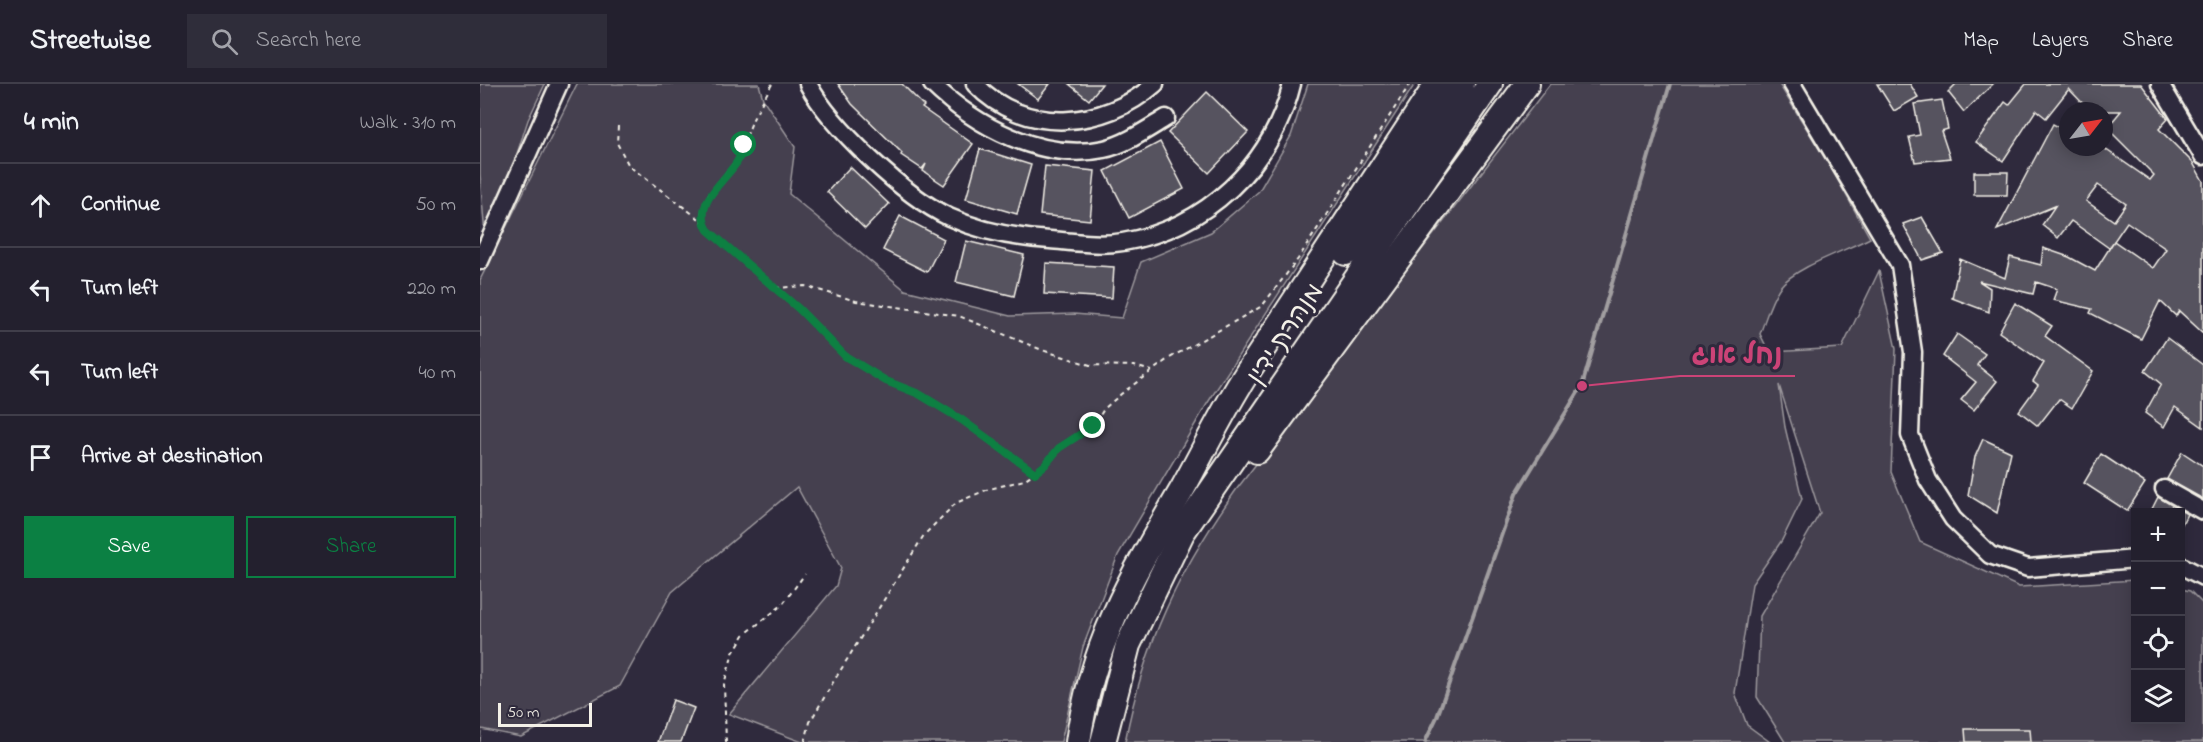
<!DOCTYPE html>
<meta charset="utf-8">
<style>
body{margin:0;font-family:"Indie Flower","Playpen Sans Hebrew",sans-serif;background:#2f2d3a;color:#f1f3f6}
.controls{position:absolute;right:18px;bottom:18px;display:grid;overflow:hidden;border-radius:0px;box-shadow:0 3px 15px #0003}
.controls button{width:54px;height:54px;display:grid;place-items:center;padding:0;border:0;border-bottom:2px solid #403e4a;background:#23202e;color:#f1f3f6;font:30px sans-serif}
.compass{position:absolute;left:1579px;top:18px;width:54px;height:54px;border-radius:50%;background:#23202e;box-shadow:0 3px 15px #0003;rotate:59deg}
.scale{position:absolute;left:18px;bottom:15px;width:94px;box-sizing:border-box;padding-left:6px;border:3px solid #f4f1e8;border-top:0;font-size:16px;line-height:21px;white-space:nowrap;color:#f4f1e8;-webkit-text-stroke:4px #2f2a3d;paint-order:stroke}
.stop{position:absolute;width:18px;height:18px;margin:-14px;border:4px solid #0b8043;border-radius:50%;background:#fff}
.stop.end{background:#0b8043;border-color:#fff;box-shadow:0 2px 6px #0008}
.list{margin:0;padding:0;list-style:none}
h2{display:flex;justify-content:space-between;align-items:center;height:78px;margin:0;padding:0 24px;font-size:26px}
h2 small{font-size:20px;font-weight:400;color:#a3a3aa}
.list li{display:grid;grid-template-columns:39px 1fr auto;gap:18px;align-items:center;box-sizing:border-box;height:84px;padding:0 24px;border-top:2px solid #403e4a}
.list b{display:block;font-size:22px;white-space:nowrap}
.list em{font-size:20px;font-style:normal;color:#a3a3aa}
.actions{display:flex;gap:12px;padding:18px 24px}
.actions a{flex:1;padding:14px 0;border:2px solid #0b8043;border-radius:0px;text-align:center;font-size:21px;color:#0b8043}
.actions .main{background:#0b8043;color:#fff}
.icon{flex:none;width:33px;height:33px;fill:none;stroke:currentColor;stroke-width:2;stroke-linecap:round;stroke-linejoin:round}
.map{position:relative;flex:none;width:1723px;height:658px;overflow:hidden}
header{display:flex;align-items:center;gap:36px;box-sizing:border-box;height:84px;padding:0 30px;background:#23202e;border-bottom:2px solid #403e4a}
header strong{font-size:28px}
nav{display:flex;gap:33px;margin-inline-start:auto;font-size:21px}
.search{width:420px;height:54px;background:#2f2d3a;display:flex;align-items:center;gap:15px;box-sizing:border-box;padding:0 21px;border-radius:0px;color:#a3a3aa;font-size:22px}
main{display:flex}
aside{flex:1;background:#23202e}
.map>svg:first-child{display:block}
.green{fill:#454050;stroke:#9c989c;stroke-width:1.5}
.lines{fill:none;stroke-linecap:round;stroke-linejoin:round}
.stream{stroke:#a19ea0;stroke-width:4}
.building{fill:#56525f;stroke:#f4f1e8;stroke-width:1.5;fill-rule:evenodd}
.minor-casing{stroke:#f4f1e8;stroke-width:21}
.highway-casing{stroke:#f4f1e8;stroke-width:28}
.path{stroke:#f4f1e8;stroke-width:2;stroke-dasharray:4.5 4.5;stroke-linecap:butt}
.minor{stroke:#2f2a3d;stroke-width:16}
.highway{stroke:#2f2a3d;stroke-width:24}
.route{stroke:#0b8043;stroke-width:8}
.labels{text-anchor:middle;stroke-width:6;stroke-linejoin:round;paint-order:stroke}
.street-label{font-size:26px;fill:#f4f1e8;stroke:#2f2a3d}
.leader{fill:none;stroke:#cc4377;stroke-width:2}
.callout-dot{fill:#cc4377;stroke:#2f2a3d;stroke-width:2}
.callout-label{font-size:27px;text-anchor:middle;font-weight:bold;fill:#cc4377;stroke:#2f2a3d;stroke-width:6;stroke-linejoin:round;paint-order:stroke}
</style>
<header>
<strong>Streetwise</strong>
<div class="search"><svg class="icon" aria-label="search" viewBox="0 0 24 24"><circle cx="10" cy="10" r="6"/><path d="M15 15l6 6"/></svg>Search here</div>
<nav><a>Map</a><a>Layers</a><a>Share</a></nav>
</header>
<main>
<aside>
<h2>4 min<small>Walk · 310 m</small></h2>
<ul class="list">
<li><svg class="icon" aria-label="ahead" viewBox="0 0 24 24"><path d="M12 20V5M6 11l6-6 6 6"/></svg><div><b>Continue</b></div><em>50 m</em></li>
<li><svg class="icon" aria-label="left" viewBox="0 0 24 24"><path d="M17 20v-9H6M10 6l-5 5 5 5"/></svg><div><b>Turn left</b></div><em>220 m</em></li>
<li><svg class="icon" aria-label="left" viewBox="0 0 24 24"><path d="M17 20v-9H6M10 6l-5 5 5 5"/></svg><div><b>Turn left</b></div><em>40 m</em></li>
<li><svg class="icon" aria-label="arrive" viewBox="0 0 24 24"><path d="M6 21V4h12l-3 4 3 4H6"/></svg><div><b>Arrive at destination</b></div></li>
</ul>
<div class="actions"><a class="main">Save</a><a>Share</a></div>
</aside>
<div class="map">
<svg width="1723" height="658" viewBox="0 0 1723 658">
<rect width="100%" height="100%" fill="#2f2a3d"/>
<filter id="ink" filterUnits="userSpaceOnUse"><feTurbulence type="fractalNoise" baseFrequency=".0167" numOctaves="2"/><feDisplacementMap in="SourceGraphic" scale="12" xChannelSelector="R" yChannelSelector="G"/><feConvolveMatrix kernelMatrix="1 2 1 2 8 2 1 2 1" color-interpolation-filters="sRGB"/></filter>
<g filter="url(#ink)">
<g class="green">
<path d="M0 0H65L48 36 6 164 0 90Z"/>
<path d="M97 0H279L283 15 315 63 309 110 425 206 530 232 594 230 642 234 661 178 731 148 779 107 811 52 828 0H935L727 320 638 471 603 563 581 658H322L249 630 356 502 361 484 317 403 192 508 140 602 41 653 1 645 0 658V196Z"/>
<path d="M1070 0H1299L1351 84 1390 154C1367 166 1315 183 1300 203 1290 217 1286 234 1280 250L1289 268 1362 264 1399 187 1416 265 1411 388 1440 458 1539 503 1655 496 1656 636H1700L1701 505 1710 507 1723 520V658H1305L1277 613 1280 532 1340 429 1299 301 1305 343 1322 415 1302 456 1272 500 1255 609 1267 641 1290 658H645C664 559 698 488 756 406Z"/>
</g>
<g class="lines">
<path class="stream" d="M945 658 957 633 1036 410 1102 302 1190 0"/>
</g>
<g class="building">
<path d="M358 0H422L444 22 442 24 493 60 464 101 443 87 446 80 442 85 421 71 422 69 372 20Z"/>
<path d="M538 0H570L558 15Z"/>
<path d="M589 0H622L609 16Z"/>
<path d="M1397 0H1430L1438 13 1414 27Z"/>
<path d="M1476 0H1513L1484 28 1468 8Z"/>
<path d="M1546 0H1661L1688 35 1679 45 1713 79 1723 97V249L1699 227 1696 232 1680 217 1661 255 1610 229 1612 225 1573 216 1577 205 1556 198 1553 210 1499 197 1510 204 1509 228 1472 214 1480 175 1525 194 1530 173 1561 181 1563 164 1589 173 1615 187 1634 157 1629 164 1591 137 1578 154 1562 141 1575 122 1517 146 1573 40 1588 48V63H1622L1670 96 1674 91 1627 44 1641 27H1610L1589 5 1566 34 1556 26 1523 77 1496 58 1525 18 1529 21ZM1618 101 1646 120 1634 137 1606 117ZM1647 138 1686 165 1673 184 1634 157Z"/>
<path d="M727 8 768 48 729 89 688 49Z"/>
<path d="M1462 16 1468 45 1461 47 1470 74 1435 78 1429 53 1440 51 1434 20Z"/>
<path d="M680 58 704 105 649 134 625 87Z"/>
<path d="M500 65 551 81 537 130 486 115Z"/>
<path d="M565 82 615 87 610 136 560 131Z"/>
<path d="M370 83 409 120 385 145 347 108Z"/>
<path d="M1494 88H1528L1527 111H1494Z"/>
<path d="M420 132 464 155 447 188 403 166Z"/>
<path d="M1442 133 1463 169 1442 176 1423 140Z"/>
<path d="M486 157 544 171 534 212 476 198Z"/>
<path d="M566 179 634 183 632 214 564 210Z"/>
<path d="M1535 219 1572 242 1565 252 1613 287 1592 324 1579 315 1558 342 1539 327 1558 301 1553 297 1564 279 1519 248Z"/>
<path d="M1477 250 1505 270 1497 281 1517 297 1494 326 1481 316 1496 298 1463 272Z"/>
<path d="M1687 254 1723 281V343L1695 323 1684 343 1665 329 1681 300 1665 287Z"/>
<path d="M1503 355 1531 368 1517 429 1488 411 1495 373Z"/>
<path d="M1702 368 1723 382V415L1687 395Z"/>
<path d="M1621 370 1665 399 1647 427 1604 399Z"/>
<path d="M1678 413 1707 430 1701 442V429H1670Z"/>
<path d="M193 616 214 624 201 658H178Z"/>
<path d="M1485 645H1550L1551 658H1486Z"/>
</g>
<g class="lines">
<defs>
<g id="minor">
<path d="M328 0C351 43 424 112 469 133 500 147 537 154 570 156 594 158 620 162 643 158 726 144 792 81 812 0"/>
<path d="M452 0C495 42 562 78 624 65 646 60 666 46 686 34"/>
<path d="M495 0C544 52 624 45 675 0"/>
<path d="M1312 0 1420 181 1433 268 1430 351 1448 396 1473 435 1510 471 1548 484 1656 475"/>
<path d="M1680 0 1723 72"/>
<path d="M0 177 79 0"/>
<path d="M1684 405 1723 427"/>
<path d="M1700 481 1723 493"/>
</g>
<g id="highway">
<path d="M866 169 982 0"/>
<path d="M777 367 1047 0"/>
<path d="M598 658C612 557 653 490 703 404 724 366 743 326 767 289 830 192 894 97 957 0"/>
<path d="M623 658 648 561 702 449 1010 0"/>
</g>
</defs>
<use href="#minor" class="minor-casing"/>
<use href="#highway" class="highway-casing"/>
<g class="path">
<path d="M292 0 273 35 257 77 229 112 222 129V137L228 146 319 224 365 272 406 297 439 310 482 336 554 388"/>
<path d="M138 42 137 59 149 82 222 137"/>
<path d="M295 204 325 202 376 217 479 232 562 266 610 281 654 282 672 287"/>
<path d="M246 658 244 600 253 569 264 551 302 521 325 490"/>
<path d="M325 658 330 638 352 600 444 451 476 419 506 406 544 396 565 381 579 364 613 342 624 325 641 310 688 275 782 222 818 175 930 0"/>
</g>
<use href="#minor" class="minor"/>
<use href="#highway" class="highway"/>
</g>
</g>
<g class="lines" filter="url(#ink)">
<path class="route" d="M264 61C262 66 260 73 257 78 243 99 212 120 228 146L319 225 365 272 406 297 439 310 482 336 555 389 565 381 579 364 613 342"/>
</g>
<g class="labels">
<g class="street-label">
<text transform="translate(804 249) rotate(-56)" y="9">מנהרת ידין</text>
</g>
</g>
<path class="leader" d="M1102 302L1200 292H1315"/>
<circle class="callout-dot" cx="1102" cy="302" r="6"/>
<g class="callout-label">
<text x="1257" y="279">נחל אוג</text>
</g>
</svg>
<div class="controls">
<button>+</button>
<button>−</button>
<button><svg class="icon" aria-label="locate" viewBox="0 0 24 24"><circle cx="12" cy="12" r="6"/><path d="M12 2v4M12 18v4M2 12h4M18 12h4"/></svg></button>
<button><svg class="icon" aria-label="layers" viewBox="0 0 24 24"><path d="M12 4l9 5-9 5-9-5zM3 14l9 5 9-5"/></svg></button>
</div>
<svg class="compass" viewBox="-18 -18 36 36"><path d="M0-13l5 13h-10z" fill="#e53935"/><path d="M0 13l5-13h-10z" fill="#a3a3aa"/></svg>
<div class="scale">50 m</div>
<div class="stop" style="left:264px;top:61px"></div>
<div class="stop end" style="left:613px;top:342px"></div>
</div>
</main>
